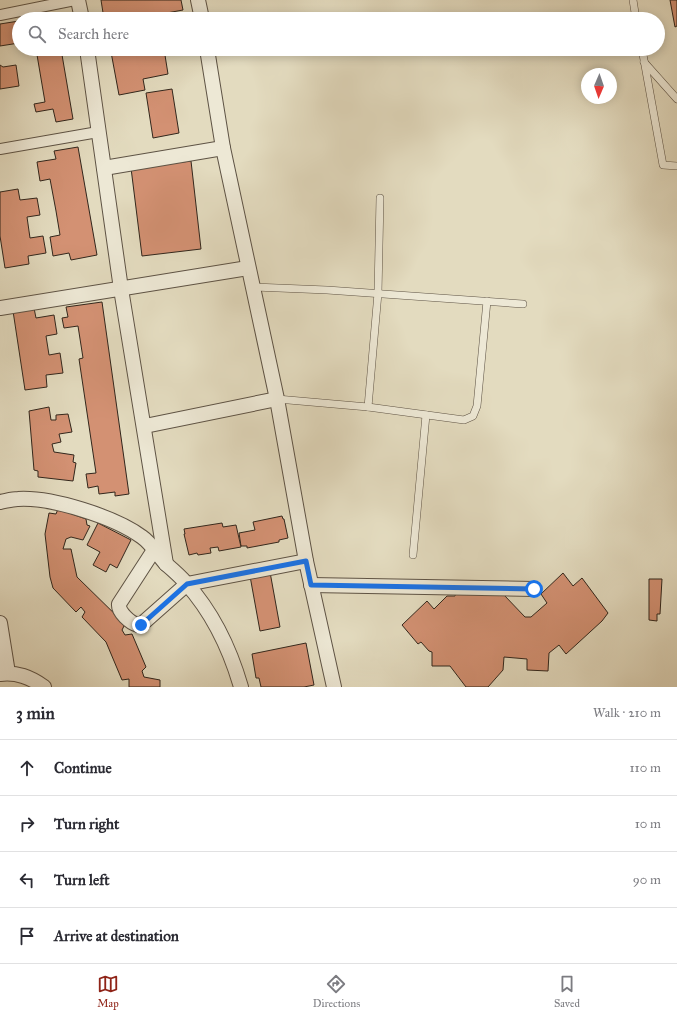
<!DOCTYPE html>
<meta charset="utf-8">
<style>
body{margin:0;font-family:"IM FELL Great Primer",serif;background:#f2f2f3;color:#2b2b33}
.compass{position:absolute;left:581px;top:68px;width:36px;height:36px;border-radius:50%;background:#fff;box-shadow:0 2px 10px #0003;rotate:182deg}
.stop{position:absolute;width:12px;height:12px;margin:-9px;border:3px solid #1a73e8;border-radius:50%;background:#fff}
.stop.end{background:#1a73e8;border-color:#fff;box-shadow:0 1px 4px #0008}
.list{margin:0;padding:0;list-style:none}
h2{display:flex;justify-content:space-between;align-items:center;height:52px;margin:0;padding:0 16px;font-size:17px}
h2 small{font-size:13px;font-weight:400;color:#7c7c81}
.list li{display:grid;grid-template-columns:26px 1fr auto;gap:12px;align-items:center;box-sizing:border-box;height:56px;padding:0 16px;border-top:1px solid #e1e1e2}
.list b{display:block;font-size:15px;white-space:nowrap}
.list em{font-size:13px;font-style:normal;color:#7c7c81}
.icon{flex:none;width:22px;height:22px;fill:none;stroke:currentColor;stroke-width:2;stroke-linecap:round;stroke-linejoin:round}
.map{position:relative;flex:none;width:677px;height:687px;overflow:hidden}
.search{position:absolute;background:#fff;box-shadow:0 2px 10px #0003;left:12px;right:12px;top:12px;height:44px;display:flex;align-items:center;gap:10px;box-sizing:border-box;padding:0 14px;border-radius:22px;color:#7c7c81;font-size:15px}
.sheet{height:276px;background:#fff}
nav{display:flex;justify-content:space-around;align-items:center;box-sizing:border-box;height:56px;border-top:1px solid #e1e1e2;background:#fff;font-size:11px;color:#7c7c81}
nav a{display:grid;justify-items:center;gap:2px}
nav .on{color:#8f2418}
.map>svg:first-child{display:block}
.building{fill:#d39173;stroke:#31261c}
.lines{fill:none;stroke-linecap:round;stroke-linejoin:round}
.service-casing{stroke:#5e5345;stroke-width:8}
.pedestrian-casing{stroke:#5e5345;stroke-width:12}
.minor-casing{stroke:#5e5345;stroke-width:16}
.service{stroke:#ede8d5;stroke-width:7}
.pedestrian{stroke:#ede8d5;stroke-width:10}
.minor{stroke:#ede8d5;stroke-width:14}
.route{stroke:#1a73e8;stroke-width:5}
</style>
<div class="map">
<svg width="677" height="687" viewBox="0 0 677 687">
<rect width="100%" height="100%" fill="#e3dbbf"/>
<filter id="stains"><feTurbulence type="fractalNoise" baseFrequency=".005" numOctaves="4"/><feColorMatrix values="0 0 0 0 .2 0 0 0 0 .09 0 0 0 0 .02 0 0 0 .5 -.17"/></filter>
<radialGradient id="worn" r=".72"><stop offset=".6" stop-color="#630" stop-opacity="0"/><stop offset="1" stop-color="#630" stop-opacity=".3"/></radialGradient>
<g class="building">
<path d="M101 0H181L183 10 134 19H104Z"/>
<path d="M670 0H677V26L675 27Z"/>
<path d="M55 15 56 19H30Z"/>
<path d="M19 21V43L0 46V24Z"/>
<path d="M36 49H61L73 119 56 122 53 109 36 112 34 104 45 102Z"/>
<path d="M130 49H164L168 74 143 79 145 90 119 95 111 52Z"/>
<path d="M0 65 3 67 16 65 19 86 0 89Z"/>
<path d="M172 89 179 133 153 138 146 93Z"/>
<path d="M78 147 97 255 71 260 69 253 53 256 50 237 60 235 56 211 50 179 40 181 37 162 56 159 54 151Z"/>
<path d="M191 161 201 249 142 256 131 168Z"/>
<path d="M18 189 20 200 37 198 40 215 27 217 30 238 43 236 46 253 28 256 29 264 5 268 0 236V192Z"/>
<path d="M102 302 129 494 115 496V492L99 494 98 486 88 488 86 474 96 473 79 359 83 358 78 326 64 328 62 318 68 317 66 307Z"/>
<path d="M34 308 36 318 54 315 57 334 46 336 49 355 60 353 63 373 46 375 47 387 25 390 13 311Z"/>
<path d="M49 407 51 420H56V415L68 414 72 432 59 434 61 442 52 444 54 452 74 455 73 462 76 463 73 481 38 477V471L34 470 29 411Z"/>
<path d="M58 509 86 519 87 525 90 526 83 540 71 537 66 539 63 549H71L77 577 125 624 122 630 125 635 132 634 146 667 142 671 144 677 160 680V687H129V679L122 680 106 642 82 617 85 612 81 607 76 612 53 588 50 577 45 534 49 513 56 514Z"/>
<path d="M282 516 283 519H284L288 538 279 540V542L247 548V546H241L239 533 255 530 253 522Z"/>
<path d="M98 523 131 540 117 568 110 564 106 572 93 565 100 552 87 545Z"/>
<path d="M222 523 223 527 236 525 241 547 219 551 218 547 210 548 211 553 198 555 197 553 189 555 184 534H185L184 529Z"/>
<path d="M270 572 280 627 260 631 250 576Z"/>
<path d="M563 573 573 586 582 578 608 613 602 621 566 654 559 645 549 653 548 671 527 670V659L504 657 503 670 488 687H466L450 666H432V652L429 651 421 642 418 644 402 625 427 601 434 609 447 596H455L456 592 504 595 525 617H531L547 603 541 594Z"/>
<path d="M649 579H662L660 614H657V621L649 620Z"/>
<path d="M306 643 314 685 304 687H261L259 678H256L252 654Z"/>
</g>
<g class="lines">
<defs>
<g id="service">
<path d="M633 0 636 19"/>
<path d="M642 49 663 165 677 166"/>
<path d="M644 62 677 99"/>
<path d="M252 287 327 290 523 304"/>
<path d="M277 399 368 407 378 293 380 198"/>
<path d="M368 407 464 420 473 416 477 406 487 301"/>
<path d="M413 555 426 415"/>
</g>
<g id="pedestrian">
<path d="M0 15 75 0"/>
<path d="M0 149 98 132"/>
</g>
<g id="minor">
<path d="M78 0 82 19"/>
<path d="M198 0 202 19"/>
<path d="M87 49 121 289 166 564"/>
<path d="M207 49 223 148 277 399 306 561 334 687"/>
<path d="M104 168 223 148"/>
<path d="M0 308 248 268"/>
<path d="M145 426 277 399"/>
<path d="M0 502C6 501 12 499 18 499 52 497 115 517 142 537 151 543 158 555 166 564 173 570 180 576 186 583 213 613 230 649 241 687"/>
<path d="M154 550 119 604C118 612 130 623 138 625L143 623 187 584 306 561"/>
<path d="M311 585 534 589"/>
<path d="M0 623 8 673"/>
<path d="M0 674C17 672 30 677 44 687"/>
</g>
</defs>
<use href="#service" class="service-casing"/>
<use href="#pedestrian" class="pedestrian-casing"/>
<use href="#minor" class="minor-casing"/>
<use href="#service" class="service"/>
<use href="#pedestrian" class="pedestrian"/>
<use href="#minor" class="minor"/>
</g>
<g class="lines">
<path class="route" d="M141 625 187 584 306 561 311 585 534 589"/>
</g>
<rect width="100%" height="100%" filter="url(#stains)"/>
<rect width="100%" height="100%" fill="url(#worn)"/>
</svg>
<svg class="compass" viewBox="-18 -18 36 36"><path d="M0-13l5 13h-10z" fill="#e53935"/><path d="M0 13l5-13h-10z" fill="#7c7c81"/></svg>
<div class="stop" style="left:534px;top:589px"></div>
<div class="stop end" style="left:141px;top:625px"></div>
<div class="search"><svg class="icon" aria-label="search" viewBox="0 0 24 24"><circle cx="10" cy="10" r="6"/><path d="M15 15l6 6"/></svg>Search here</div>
</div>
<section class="sheet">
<h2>3 min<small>Walk · 210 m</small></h2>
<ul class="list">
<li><svg class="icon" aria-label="ahead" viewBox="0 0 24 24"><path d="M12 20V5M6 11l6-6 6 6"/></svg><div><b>Continue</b></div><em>110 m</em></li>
<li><svg class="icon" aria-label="right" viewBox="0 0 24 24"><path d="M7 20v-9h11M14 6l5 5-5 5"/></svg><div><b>Turn right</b></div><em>10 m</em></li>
<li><svg class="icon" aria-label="left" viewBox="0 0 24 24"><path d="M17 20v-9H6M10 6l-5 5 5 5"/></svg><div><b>Turn left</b></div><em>90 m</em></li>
<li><svg class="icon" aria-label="arrive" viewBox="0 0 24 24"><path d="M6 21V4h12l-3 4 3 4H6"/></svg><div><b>Arrive at destination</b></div></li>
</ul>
</section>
<nav>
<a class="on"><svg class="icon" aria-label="map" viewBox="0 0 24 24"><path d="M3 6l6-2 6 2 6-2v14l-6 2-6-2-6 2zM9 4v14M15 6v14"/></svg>Map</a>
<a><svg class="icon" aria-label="directions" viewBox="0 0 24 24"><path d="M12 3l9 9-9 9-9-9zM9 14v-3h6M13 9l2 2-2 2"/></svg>Directions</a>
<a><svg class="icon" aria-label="saved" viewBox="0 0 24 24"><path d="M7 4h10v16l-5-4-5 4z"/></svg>Saved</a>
</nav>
